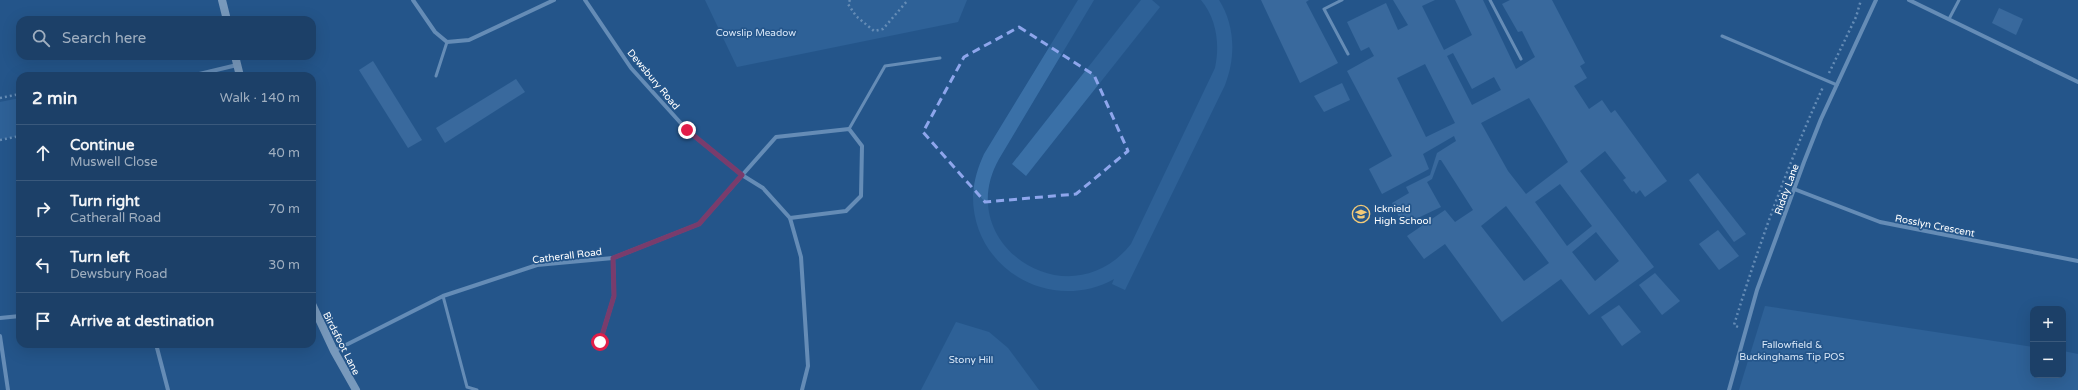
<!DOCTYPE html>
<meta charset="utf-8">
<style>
body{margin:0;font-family:"Varela Round",sans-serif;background:#294b71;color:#f1f3f6}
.controls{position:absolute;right:12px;bottom:12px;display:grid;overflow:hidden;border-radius:8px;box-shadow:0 4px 16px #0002}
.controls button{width:36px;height:36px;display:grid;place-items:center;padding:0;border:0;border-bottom:1px solid #3a597c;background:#1c4068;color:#f1f3f6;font:20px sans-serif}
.stop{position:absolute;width:12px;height:12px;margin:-9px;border:3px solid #e11d48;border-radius:50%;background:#fff}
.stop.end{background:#e11d48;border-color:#fff;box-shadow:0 1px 4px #0008}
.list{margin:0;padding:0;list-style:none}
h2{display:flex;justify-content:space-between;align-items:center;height:52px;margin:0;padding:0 16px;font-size:17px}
h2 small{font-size:13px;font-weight:400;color:#a0afc0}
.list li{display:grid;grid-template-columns:26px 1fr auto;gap:12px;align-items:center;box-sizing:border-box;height:56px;padding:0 16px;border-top:1px solid #3a597c}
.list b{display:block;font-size:15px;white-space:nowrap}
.list p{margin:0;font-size:13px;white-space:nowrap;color:#a0afc0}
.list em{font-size:13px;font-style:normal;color:#a0afc0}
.icon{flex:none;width:22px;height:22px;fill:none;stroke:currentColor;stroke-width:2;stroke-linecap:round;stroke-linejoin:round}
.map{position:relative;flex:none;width:2078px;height:390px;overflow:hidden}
.search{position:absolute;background:#1c4068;box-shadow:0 4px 16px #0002;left:16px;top:16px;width:300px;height:44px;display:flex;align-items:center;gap:10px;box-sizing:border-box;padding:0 14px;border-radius:12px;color:#a0afc0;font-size:15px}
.panel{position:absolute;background:#1c4068;box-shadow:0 4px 16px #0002;left:16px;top:72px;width:300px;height:276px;border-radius:12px}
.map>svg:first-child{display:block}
.green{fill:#3a70a7}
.building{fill:#5281b3;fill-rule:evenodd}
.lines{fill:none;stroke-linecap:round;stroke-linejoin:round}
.path{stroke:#b3ceea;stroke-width:2.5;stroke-dasharray:2 3;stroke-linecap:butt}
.lane{stroke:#b3ceea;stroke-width:3}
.street{stroke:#b3ceea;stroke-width:4}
.secondary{stroke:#deeaf8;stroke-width:8}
.route{stroke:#e11d48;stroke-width:5}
.marked{fill:none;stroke:#8ea6ec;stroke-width:3;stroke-dasharray:8 5;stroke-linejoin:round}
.labels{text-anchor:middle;stroke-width:3.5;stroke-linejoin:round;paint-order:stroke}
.park-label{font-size:10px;fill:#d8e7f8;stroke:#25568b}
.street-label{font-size:10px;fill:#fff;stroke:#25568b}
.poi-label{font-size:10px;fill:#fff;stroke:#25568b;text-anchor:start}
</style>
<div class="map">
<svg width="2078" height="390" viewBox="0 0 2078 390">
<rect width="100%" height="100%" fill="#25568b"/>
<g class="green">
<path d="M705 0H967L958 22 737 67Z"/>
<path d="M1078 0H1094L999 159C951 244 1069 322 1131 244L1215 68C1220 45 1217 19 1201 0H1219C1235 25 1236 57 1225 85L1125 290 1112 284 1114 279C1051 314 972 269 973 195 974 180 978 167 984 154Z"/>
<path d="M1141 0H1152L1160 7 1026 176 1012 164Z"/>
<path d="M20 98V136L0 139V102Z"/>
<path d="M1765 306 2033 347V375H2063V351L2078 354V390H1739Z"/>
<path d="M956 322 989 332 1008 348 1039 390H921Z"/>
</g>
<g class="building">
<path d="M1261 0H1309L1306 2 1338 63 1300 83Z"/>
<path d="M1393 0H1435L1422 6 1444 50 1472 35 1455 0H1483L1516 69 1535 57 1522 31 1518 32 1502 4 1510 0H1552L1585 63 1580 66 1587 78 1574 86 1589 109 1602 100 1611 113 1615 110 1667 181 1645 197 1640 190 1636 194 1634 191 1632 192 1623 180 1626 178 1605 151 1580 171 1654 267 1589 315 1561 279 1502 322 1445 244 1424 259 1407 236 1445 210 1455 222 1473 210 1441 160H1439L1432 179 1427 182 1441 207 1403 225 1392 203 1409 193 1406 187 1430 175 1437 153 1456 141 1454 136 1423 154 1429 169 1382 194 1369 169 1392 156 1347 71 1374 56 1369 47 1361 51 1347 22 1386 3 1398 30 1408 25ZM1453 53 1472 89 1494 77 1501 90 1472 105 1447 56ZM1425 64 1455 123 1426 137 1397 78ZM1529 98 1568 162 1526 194 1508 171 1481 123ZM1560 184 1592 226 1567 246 1535 202ZM1506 206 1549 263 1524 281 1481 226ZM1596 232 1619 261 1595 281 1572 252Z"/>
<path d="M1999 8 2023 19 2016 35 1992 23Z"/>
<path d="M373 61 422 140 408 148 359 70Z"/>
<path d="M516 79 525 92 445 143 436 128Z"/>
<path d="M1342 83 1350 100 1324 112 1314 96Z"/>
<path d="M1698 173 1746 234 1734 242 1689 180Z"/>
<path d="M1718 230 1739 256 1719 270 1699 244Z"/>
<path d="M1655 273 1680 301 1662 315 1639 285Z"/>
<path d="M1619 305 1641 332 1622 346 1601 317Z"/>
</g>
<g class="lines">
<g class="path">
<path d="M850 0 848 4 856 16 874 31 883 29 908 0"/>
<path d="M1829 73 1856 17 1861 0"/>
<path d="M0 98 20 94"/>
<path d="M0 140 20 136"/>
<path d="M1738 327 1734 325C1759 244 1788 164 1823 87"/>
</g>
<g class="lane">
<path d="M1342 0 1324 9 1348 54"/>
<path d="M1490 0 1521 59"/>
<path d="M1949 19 1959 0"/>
<path d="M1722 36 1837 85"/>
<path d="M436 76 447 42"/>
<path d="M849 129 885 66 940 58"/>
<path d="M443 296 467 387 477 390"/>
</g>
<g class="street">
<path d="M413 0 435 32 447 42 469 40 554 0"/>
<path d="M585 0 631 68 687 130 742 175 763 188 790 218 801 257 808 366 802 390"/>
<path d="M1909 0 2078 82"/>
<path d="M191 76 237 65"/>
<path d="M1794 189 1880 222 2078 261"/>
<path d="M0 318 20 316"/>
<path d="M0 336 8 390"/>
<path d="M600 342 614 296 613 258"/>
<path d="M156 344 168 390"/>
<path d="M334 351 443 296 537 265 613 258 699 224 776 137 849 129 862 146 861 196 846 211 790 218"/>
<path d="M1729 390 1757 290 1804 162 1821 119 1876 0"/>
</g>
<g class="secondary">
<path d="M222 0 227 20"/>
<path d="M235 56 240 76"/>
<path d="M312 304 334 351 356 390"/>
</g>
</g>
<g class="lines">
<path class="route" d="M600 342 614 296 613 258 699 224 742 175 687 130"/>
</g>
<path d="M0 0H2078V390H0ZM1019 27 1094 75 1128 151 1076 194 985 202 923 132 964 57Z" fill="#25568b" fill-opacity=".55" fill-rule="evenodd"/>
<path class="marked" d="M1019 27 1094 75 1128 151 1076 194 985 202 923 132 964 57Z"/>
<defs>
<symbol id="school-ring" viewBox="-11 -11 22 22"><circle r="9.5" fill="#25568b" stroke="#f3ca78" stroke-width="1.5"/><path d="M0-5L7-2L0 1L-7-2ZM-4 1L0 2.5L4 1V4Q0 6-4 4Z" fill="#f3ca78"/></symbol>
</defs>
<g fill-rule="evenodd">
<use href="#school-ring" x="1351" y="204" width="20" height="20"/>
</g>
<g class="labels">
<g class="park-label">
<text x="756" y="36">Cowslip Meadow</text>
<text x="1792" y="348">Fallowfield &amp;<tspan x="1792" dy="12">Buckinghams Tip POS</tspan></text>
<text x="971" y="363">Stony Hill</text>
</g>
<g class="street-label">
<text transform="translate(654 79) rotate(50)" y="4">Dewsbury Road</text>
<text transform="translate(1786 189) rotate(-70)" y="4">Riddy Lane</text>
<text transform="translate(1935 225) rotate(11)" y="4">Rosslyn Crescent</text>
<text transform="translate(567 255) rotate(-7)" y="4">Catherall Road</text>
<text transform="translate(342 343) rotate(63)" y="4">Birdsfoot Lane</text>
</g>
<g class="poi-label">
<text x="1374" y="212">Icknield<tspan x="1374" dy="12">High School</tspan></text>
</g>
</g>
</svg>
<div class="controls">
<button>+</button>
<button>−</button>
</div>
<div class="stop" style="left:600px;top:342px"></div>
<div class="stop end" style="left:687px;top:130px"></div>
<div class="search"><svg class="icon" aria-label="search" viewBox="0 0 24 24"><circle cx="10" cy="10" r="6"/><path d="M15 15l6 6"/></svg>Search here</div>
<section class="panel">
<h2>2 min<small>Walk · 140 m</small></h2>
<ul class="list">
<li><svg class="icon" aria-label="ahead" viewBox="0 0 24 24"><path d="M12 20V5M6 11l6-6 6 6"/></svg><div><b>Continue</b><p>Muswell Close</p></div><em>40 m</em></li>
<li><svg class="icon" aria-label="right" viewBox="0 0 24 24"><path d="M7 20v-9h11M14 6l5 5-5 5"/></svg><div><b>Turn right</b><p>Catherall Road</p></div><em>70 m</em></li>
<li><svg class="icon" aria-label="left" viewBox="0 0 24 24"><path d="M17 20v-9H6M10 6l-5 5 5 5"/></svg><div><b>Turn left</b><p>Dewsbury Road</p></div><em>30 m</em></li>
<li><svg class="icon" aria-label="arrive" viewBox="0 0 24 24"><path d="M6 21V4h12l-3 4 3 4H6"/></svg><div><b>Arrive at destination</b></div></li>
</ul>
</section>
</div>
